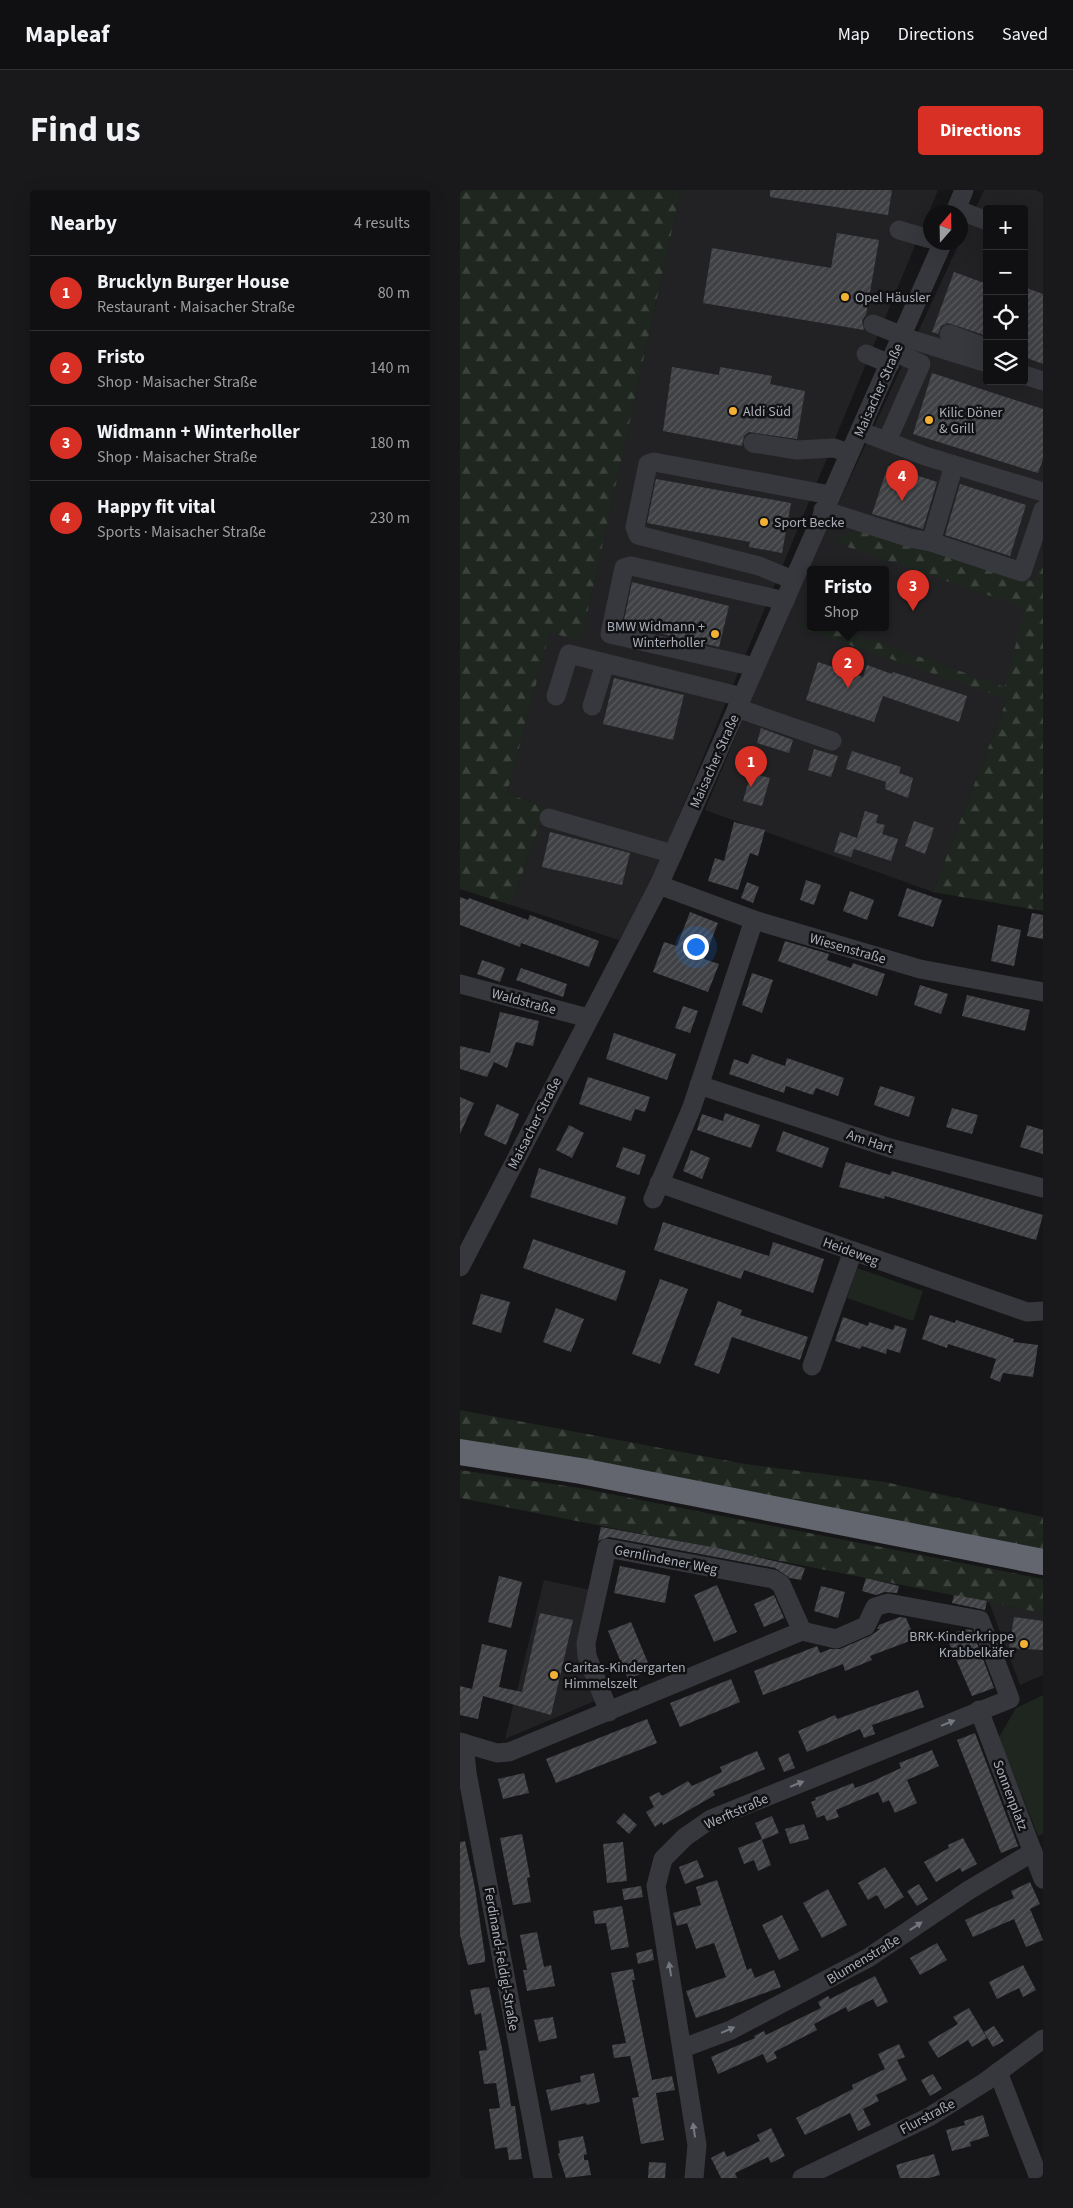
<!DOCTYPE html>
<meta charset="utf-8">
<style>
body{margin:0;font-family:"Source Sans 3",sans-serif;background:#19191b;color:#f1f3f6}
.controls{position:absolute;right:15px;top:15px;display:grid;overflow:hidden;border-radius:5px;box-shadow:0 5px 20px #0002}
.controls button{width:45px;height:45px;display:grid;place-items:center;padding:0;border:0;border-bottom:1px solid #303032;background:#101012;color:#f1f3f6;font:25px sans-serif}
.compass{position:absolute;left:463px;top:15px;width:45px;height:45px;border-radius:50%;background:#101012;box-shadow:0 5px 20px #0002;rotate:20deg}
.you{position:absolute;left:235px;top:756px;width:18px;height:18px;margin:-12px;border:4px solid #fff;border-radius:50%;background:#1a73e8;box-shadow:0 0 0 8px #1a73e833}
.badge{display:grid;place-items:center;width:32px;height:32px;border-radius:50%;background:#d93025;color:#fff;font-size:16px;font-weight:700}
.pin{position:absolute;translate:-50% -41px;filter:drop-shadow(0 1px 2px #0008)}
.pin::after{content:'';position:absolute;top:26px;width:18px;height:15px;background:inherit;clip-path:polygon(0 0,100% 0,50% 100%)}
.popup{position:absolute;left:347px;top:376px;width:82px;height:65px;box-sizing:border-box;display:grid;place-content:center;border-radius:5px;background:#101012;filter:drop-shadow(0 1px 4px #0005);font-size:16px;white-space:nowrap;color:#9c9d9f}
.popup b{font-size:19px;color:#f1f3f6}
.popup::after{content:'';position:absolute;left:50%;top:100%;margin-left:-10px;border:10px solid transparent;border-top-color:#101012}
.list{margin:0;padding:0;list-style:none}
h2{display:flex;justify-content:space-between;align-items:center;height:65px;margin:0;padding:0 20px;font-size:21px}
h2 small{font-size:16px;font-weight:400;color:#9c9d9f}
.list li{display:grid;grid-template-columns:32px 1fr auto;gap:15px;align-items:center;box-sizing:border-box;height:75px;padding:0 20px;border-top:1px solid #303032}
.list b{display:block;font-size:19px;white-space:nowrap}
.list p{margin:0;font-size:16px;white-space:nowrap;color:#9c9d9f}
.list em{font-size:16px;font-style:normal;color:#9c9d9f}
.icon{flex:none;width:28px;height:28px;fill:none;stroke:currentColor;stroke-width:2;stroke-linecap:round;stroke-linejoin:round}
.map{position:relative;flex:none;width:583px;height:1988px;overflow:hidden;border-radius:5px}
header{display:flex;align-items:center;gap:30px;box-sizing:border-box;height:70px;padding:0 25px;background:#101012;border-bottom:1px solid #303032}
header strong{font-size:24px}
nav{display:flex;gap:28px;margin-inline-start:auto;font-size:18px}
.intro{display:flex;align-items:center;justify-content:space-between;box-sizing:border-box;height:120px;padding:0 30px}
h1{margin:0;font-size:35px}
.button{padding:12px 22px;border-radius:5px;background:#d93025;color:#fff;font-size:18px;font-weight:700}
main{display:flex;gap:30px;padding:0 30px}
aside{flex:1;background:#101012;border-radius:5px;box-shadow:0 5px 20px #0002}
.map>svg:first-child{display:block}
.built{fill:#222225;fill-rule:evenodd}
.forest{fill:url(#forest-firs)}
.park{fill:#1e261f}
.building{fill:url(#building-hatch)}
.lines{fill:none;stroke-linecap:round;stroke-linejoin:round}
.minor{stroke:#37383d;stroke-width:19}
.highway{stroke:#63666e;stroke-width:26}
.oneway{fill:#757881}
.poi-dot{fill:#f2b134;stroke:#111113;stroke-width:2}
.labels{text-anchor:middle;stroke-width:5;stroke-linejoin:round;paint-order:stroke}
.poi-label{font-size:14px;fill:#a8adb8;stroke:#111113;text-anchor:start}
.street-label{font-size:14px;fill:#a8adb8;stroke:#111113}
</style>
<header>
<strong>Mapleaf</strong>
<nav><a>Map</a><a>Directions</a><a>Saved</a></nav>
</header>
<div class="intro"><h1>Find us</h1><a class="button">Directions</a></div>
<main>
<aside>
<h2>Nearby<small>4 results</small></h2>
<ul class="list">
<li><span class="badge">1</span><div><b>Brucklyn Burger House</b><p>Restaurant · Maisacher Straße</p></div><em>80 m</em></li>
<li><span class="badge">2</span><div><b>Fristo</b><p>Shop · Maisacher Straße</p></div><em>140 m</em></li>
<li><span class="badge">3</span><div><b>Widmann + Winterholler</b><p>Shop · Maisacher Straße</p></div><em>180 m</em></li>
<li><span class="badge">4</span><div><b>Happy fit vital</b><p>Sports · Maisacher Straße</p></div><em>230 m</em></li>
</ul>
</aside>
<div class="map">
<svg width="583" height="1988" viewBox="0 0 583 1988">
<defs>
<pattern id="forest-firs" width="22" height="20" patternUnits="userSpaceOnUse" patternTransform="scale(1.25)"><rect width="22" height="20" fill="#1e261f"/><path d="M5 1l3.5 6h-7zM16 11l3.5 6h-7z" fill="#3c433d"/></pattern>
<pattern id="building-hatch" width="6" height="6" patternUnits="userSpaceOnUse" patternTransform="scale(1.25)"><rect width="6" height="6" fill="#404145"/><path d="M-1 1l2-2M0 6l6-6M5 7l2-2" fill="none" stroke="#595a5e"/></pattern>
</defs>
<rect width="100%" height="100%" fill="#161618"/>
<g class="built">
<path d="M221 0H478L192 691 159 750 51 715 86 618 47 603 90 441 121 451Z"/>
<path d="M524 0H575L583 3V372L547 509 473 702 245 620 323 432ZM527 19H564V191H527ZM350 379H426V437H350Z"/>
<path d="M84 1390 131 1400 137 1510 45 1549Z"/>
<path d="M529 1412 583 1423V1485L560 1495Z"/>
</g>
<g class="forest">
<path d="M0 0H221L121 452 90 442 47 603 86 618 51 715 0 699Z"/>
<path d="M404 337 575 392 583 372V721L473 702 547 509 338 437 350 429V437H375L545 497 565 418 370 351Z"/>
<path d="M0 1220 285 1274 425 1292 583 1327V1360L122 1268 0 1252Z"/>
<path d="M0 1280 120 1298 583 1389V1423L0 1308Z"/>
</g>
<g class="park">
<path d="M397 1078 463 1101 453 1131 387 1108Z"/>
<path d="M583 1505V1644L578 1646 539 1547 556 1518Z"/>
</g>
<g class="building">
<path d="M310 0H432L428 25 310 7Z"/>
<path d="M377 43 419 50 406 125 402 130 404 140 243 113 252 58 371 78Z"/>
<path d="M494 82 527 94V146L488 133 481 136 478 144 472 142Z"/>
<path d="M564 97 583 104V174L564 167Z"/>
<path d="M212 177 259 185 260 177 312 186 310 194 345 201 337 249 289 242 284 246 282 256 203 241Z"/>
<path d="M472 183 583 219V269L578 283 453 244Z"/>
<path d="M428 276 477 292 463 339 412 324Z"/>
<path d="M196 289 331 313 322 363 289 357 290 352 187 333Z"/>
<path d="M500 294 566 315 550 366 485 345Z"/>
<path d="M172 392 269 416 259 457 163 435Z"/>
<path d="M358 472 403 487 407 475 432 484 433 482 507 506 499 532 423 506 414 532 346 510Z"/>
<path d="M154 488 224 505 213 550 143 534Z"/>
<path d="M301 538 333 550 329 563 297 553Z"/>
<path d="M354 559 378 566 371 587 348 580Z"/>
<path d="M392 561 441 577 439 583 453 588 448 608 425 599 426 592 386 579Z"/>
<path d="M291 583 310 588 302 616 283 611Z"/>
<path d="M405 621 418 625 416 633 425 635 422 644 438 649 431 671 394 659 391 667 374 662 380 642 397 648Z"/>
<path d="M454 631 474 638 465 664 445 656Z"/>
<path d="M274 632 305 640 298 666 290 663 278 700 248 691 255 668 264 671Z"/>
<path d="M90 642 170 663 162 695 82 677Z"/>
<path d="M346 690 361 695 354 715 340 710Z"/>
<path d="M287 692 299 697 293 713 281 708Z"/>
<path d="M447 698 482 710 473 737 438 726Z"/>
<path d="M390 701 414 710 407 730 383 721Z"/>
<path d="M0 707 8 710 9 708 68 730 70 725 139 751 129 777 61 753 60 757 0 735Z"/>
<path d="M230 722 258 733 244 769 259 774 248 802 193 782 204 752 217 756Z"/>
<path d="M572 723 583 725V749L567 746Z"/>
<path d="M538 735 561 740 554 776 531 771Z"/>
<path d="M325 751 369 764 367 770 391 778 393 773 425 784 417 806 318 771Z"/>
<path d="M22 770 45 778 40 792 17 784Z"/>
<path d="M61 778 107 794 103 807 56 790Z"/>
<path d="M292 783 313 790 302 823 282 815Z"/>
<path d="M460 795 488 804 481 824 454 815Z"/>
<path d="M507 805 570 820 565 841 502 826Z"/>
<path d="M223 816 238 821 230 843 215 838Z"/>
<path d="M40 822 79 831 73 856 56 852 47 878 34 872 27 887 0 879V856L30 863Z"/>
<path d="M154 843 216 864 207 890 146 869Z"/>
<path d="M292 864 325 876 327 868 384 888 378 906 356 898 353 905 326 896 324 903 269 884 274 869 288 874Z"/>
<path d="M128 887 190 907 185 922 175 919 171 931 119 914Z"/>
<path d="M420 896 455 907 449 927 414 915Z"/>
<path d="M0 907 14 913 0 944Z"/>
<path d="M37 914 59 924 46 955 24 945Z"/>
<path d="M492 918 518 925 512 944 486 937Z"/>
<path d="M265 923 300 935 291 958 237 940 242 924 263 931Z"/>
<path d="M109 935 124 943 112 968 96 960Z"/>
<path d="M567 935 583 940V964L560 957Z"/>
<path d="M323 941 369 958 362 978 316 961Z"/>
<path d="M163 957 186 965 179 985 156 977Z"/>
<path d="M231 960 250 968 242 989 223 981Z"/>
<path d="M386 972 430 985 432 981 583 1025 576 1050 425 1006 424 1009 379 997Z"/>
<path d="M79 978 166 1007 157 1035 70 1007Z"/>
<path d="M203 1032 309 1066 313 1052 364 1069 353 1103 284 1080 281 1089 194 1060Z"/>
<path d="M73 1049 166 1081 156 1111 63 1078Z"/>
<path d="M200 1089 228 1099 200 1174 172 1164Z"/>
<path d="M21 1104 50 1112 41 1143 12 1134Z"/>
<path d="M258 1111 282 1120 280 1125 348 1147 340 1170 272 1147 259 1184 234 1175Z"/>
<path d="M96 1118 124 1129 111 1162 83 1152Z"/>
<path d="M470 1125 495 1133 496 1130 554 1149 553 1152 578 1155 573 1187 543 1183 540 1192 530 1188 536 1169 488 1154 487 1158 462 1149Z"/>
<path d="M383 1127 408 1136 409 1132 433 1140 435 1135 447 1139 440 1163 427 1159 426 1164 402 1156 400 1159 375 1151Z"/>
<path d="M141 1337 257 1358 345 1378 341 1390 330 1388 315 1378 149 1347 138 1351Z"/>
<path d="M160 1376 210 1386 205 1413 154 1403Z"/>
<path d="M39 1386 62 1392 51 1438 28 1432Z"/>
<path d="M406 1388 439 1396 437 1403 425 1402 416 1405 402 1401Z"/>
<path d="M257 1395 277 1442 254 1452 234 1405Z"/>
<path d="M361 1396 385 1402 378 1428 354 1421Z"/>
<path d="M314 1405 324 1428 304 1437 294 1414Z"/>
<path d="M494 1405 527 1411 525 1420 492 1413Z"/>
<path d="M80 1423 113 1430 91 1525 23 1506 18 1529 0 1525V1496L12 1499 22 1454 47 1460 39 1497 62 1502Z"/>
<path d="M440 1427 446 1428 455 1449 410 1466 412 1470 385 1481 383 1474 303 1505 294 1481 357 1456 360 1463 370 1459H380L410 1446 420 1439H417L419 1435Z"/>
<path d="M554 1427 583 1431V1460L549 1458Z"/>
<path d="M171 1432 191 1480 168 1489 148 1441Z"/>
<path d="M504 1439 512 1440 534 1498 512 1506 486 1446Z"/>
<path d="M271 1489 280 1512 220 1537 210 1513Z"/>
<path d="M458 1500 464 1517 412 1535 415 1544 404 1548 400 1539 347 1562 338 1541 375 1525 377 1529Z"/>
<path d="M187 1529 197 1553 96 1593 86 1569Z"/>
<path d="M515 1543 558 1656 541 1663 497 1550Z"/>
<path d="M472 1560 479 1576 447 1590 457 1613 435 1623 429 1610 423 1613 418 1602 376 1620 379 1627 367 1631 364 1625 357 1628 351 1612 356 1610 355 1608 393 1593 395 1598 411 1592 441 1578 439 1573Z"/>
<path d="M297 1561 305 1579 253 1601 255 1605 203 1635 202 1632 195 1637 186 1622 194 1617 189 1607 199 1602 202 1606 228 1591 232 1596 262 1582 260 1577Z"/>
<path d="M329 1563 335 1578 324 1582 318 1568Z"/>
<path d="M64 1583 69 1603 43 1609 38 1589Z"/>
<path d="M164 1623 177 1635 169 1644 156 1632Z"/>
<path d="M312 1626 319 1643 302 1650 311 1675 298 1681 294 1670 284 1674 278 1658 302 1649 295 1633Z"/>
<path d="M344 1634 349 1649 330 1654 325 1639Z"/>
<path d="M62 1644 70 1687 67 1688 71 1712 53 1715 40 1648Z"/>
<path d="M503 1648 517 1674 502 1682 500 1678 476 1692 464 1672 489 1658 488 1655Z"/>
<path d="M5 1651 15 1698 25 1766V1772L8 1775 0 1745V1652Z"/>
<path d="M163 1652 167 1691 147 1693 143 1654Z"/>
<path d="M237 1670 244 1687 225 1694 219 1677Z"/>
<path d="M425 1677 444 1707 425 1719 417 1705 408 1710 398 1693Z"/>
<path d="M257 1690 287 1780 291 1778 295 1788 314 1780 321 1797 236 1828 226 1801 266 1787 254 1753 236 1759 227 1733 217 1736 213 1723 241 1715 236 1697Z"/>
<path d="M570 1692 580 1714 570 1719 583 1750 566 1757 554 1729 513 1747 505 1730 554 1708 551 1701Z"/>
<path d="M459 1694 468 1709 457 1716 447 1701Z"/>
<path d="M181 1696 183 1707 164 1710 162 1699Z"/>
<path d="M368 1699 387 1735 362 1748 343 1713Z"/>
<path d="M162 1716 169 1757 151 1760 146 1733 135 1734 133 1721Z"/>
<path d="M322 1725 339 1760 319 1770 302 1735Z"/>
<path d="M77 1742 84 1777 91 1775 95 1796 67 1801 63 1780H67L60 1745Z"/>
<path d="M477 1753 487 1770 460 1785 450 1768Z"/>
<path d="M192 1759 194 1770 178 1774 176 1763Z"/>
<path d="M563 1775 576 1800 563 1807 559 1798 537 1809 529 1792Z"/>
<path d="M173 1779 175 1790H172L192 1890 212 1886 215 1900 196 1903 204 1950 181 1954 172 1908 179 1907 170 1866 154 1868 152 1855 166 1853 151 1783Z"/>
<path d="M415 1786 428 1812 417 1817 413 1809 388 1822 386 1817 354 1834 357 1840 314 1862 317 1868 307 1873 303 1864 258 1884 251 1867 295 1848 294 1846 304 1841 306 1845 361 1818 358 1812 368 1806 370 1809Z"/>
<path d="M29 1797 42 1858 49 1903 51 1916H55L62 1969 49 1970 47 1957 35 1959 29 1919 40 1918 36 1893 24 1894 19 1861 27 1860 21 1823 15 1825 10 1800Z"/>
<path d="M509 1818 527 1848 512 1857 508 1850 478 1868 468 1852 498 1834 493 1827Z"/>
<path d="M93 1827 97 1848 79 1852 74 1830Z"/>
<path d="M534 1836 544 1851 533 1857 524 1842Z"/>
<path d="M439 1854 445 1867 437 1870 447 1890 416 1905 419 1911 403 1919 411 1935 398 1941 390 1923 345 1945 336 1928 393 1899 392 1895 425 1879 418 1864Z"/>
<path d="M134 1883 140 1912 127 1915 126 1913 91 1921 86 1900 121 1892 120 1886Z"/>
<path d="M473 1884 482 1899 470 1906 461 1890Z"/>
<path d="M523 1925 529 1946 510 1952 511 1956 492 1961 486 1940 505 1935 504 1931Z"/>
<path d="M311 1938 325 1966 311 1973 308 1967 275 1983 277 1988H261L251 1968 264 1961 267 1967 300 1951 297 1945Z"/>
<path d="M123 1946 127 1964 124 1965V1970H128L131 1985 106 1988 98 1964 100 1963 98 1951Z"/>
<path d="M474 1964 480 1985 469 1988H440L436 1975Z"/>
<path d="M189 1972 206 1973 205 1988H188Z"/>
</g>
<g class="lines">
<g class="minor">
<path d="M496 19 527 31"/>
<path d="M495 22 504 0"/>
<path d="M439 40 470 49"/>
<path d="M413 134 453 150 527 173"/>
<path d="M489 144 527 158"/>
<path d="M406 164 430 174"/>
<path d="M564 185 583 191"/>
<path d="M400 241 465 266 583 302"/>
<path d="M427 251 461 174 435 162"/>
<path d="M293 253 337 260 374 258 389 263"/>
<path d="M494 275 471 352 562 382 583 320"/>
<path d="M363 320 450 348 471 352"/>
<path d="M333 390 299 376 178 345 175 337 188 274 194 272 370 305"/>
<path d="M295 477 150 444 164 378 171 376 325 411"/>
<path d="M96 506 109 464 282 507"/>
<path d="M132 516 145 474"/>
<path d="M277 518 372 551"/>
<path d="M89 628 213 664"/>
<path d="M199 695 294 730 460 779 583 802"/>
<path d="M0 794 128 828"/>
<path d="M239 895 430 958 583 998"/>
<path d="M199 993 567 1122 583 1121"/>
<path d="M193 1009 232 917 294 730"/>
<path d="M0 1077 199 695 483 52"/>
<path d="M352 1176 393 1061"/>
<path d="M519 1520 583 1689"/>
<path d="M149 1522 127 1466 126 1453 147 1358 313 1389 321 1394 342 1441"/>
<path d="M0 1552 37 1563 49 1562 342 1441 376 1449 406 1436 415 1417 428 1413 520 1430 550 1509 251 1629 225 1647 203 1669 196 1696 237 1955 234 1988"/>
<path d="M4 1553 7 1583 83 1988"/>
<path d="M223 1858 271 1840 408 1768 509 1700 573 1662"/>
<path d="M538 1882 579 1988"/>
<path d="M342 1988 469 1927 525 1892 583 1849"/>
</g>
<path class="highway" d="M0 1262 121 1281 583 1372"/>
</g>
<defs><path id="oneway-solid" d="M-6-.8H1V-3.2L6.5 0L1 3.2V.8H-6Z" transform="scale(1.25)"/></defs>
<g class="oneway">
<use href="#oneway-solid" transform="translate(488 1533) rotate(-22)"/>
<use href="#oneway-solid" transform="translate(337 1594) rotate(-22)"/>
<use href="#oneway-solid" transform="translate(456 1736) rotate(-34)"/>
<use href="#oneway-solid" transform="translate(210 1779) rotate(-99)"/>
<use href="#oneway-solid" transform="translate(268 1840) rotate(-23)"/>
<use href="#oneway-solid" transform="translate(234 1940) rotate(-98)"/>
</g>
<g class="poi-dot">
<circle cx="385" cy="107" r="5"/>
<circle cx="273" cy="221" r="5"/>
<circle cx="469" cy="230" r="5"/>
<circle cx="304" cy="332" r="5"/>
<circle cx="255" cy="444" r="5"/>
<circle cx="564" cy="1454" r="5"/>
<circle cx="94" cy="1485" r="5"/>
</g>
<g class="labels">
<g class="poi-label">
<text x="395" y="112">Opel Häusler</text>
<text x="283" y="226">Aldi Süd</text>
<text x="479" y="227">Kilic Döner<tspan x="479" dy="16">&amp; Grill</tspan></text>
<text x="314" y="337">Sport Becke</text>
<text x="245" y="441" text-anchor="end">BMW Widmann +<tspan x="245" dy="16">Winterholler</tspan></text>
<text x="554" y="1451" text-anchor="end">BRK-Kinderkrippe<tspan x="554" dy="16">Krabbelkäfer</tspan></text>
<text x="104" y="1482">Caritas-Kindergarten<tspan x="104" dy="16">Himmelszelt</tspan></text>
</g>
<g class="street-label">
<text transform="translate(418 200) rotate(-66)" y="5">Maisacher Straße</text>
<text transform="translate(254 571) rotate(-66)" y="5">Maisacher Straße</text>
<text transform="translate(388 758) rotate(16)" y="5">Wiesenstraße</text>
<text transform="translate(64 811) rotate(15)" y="5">Waldstraße</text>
<text transform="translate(74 933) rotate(-63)" y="5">Maisacher Straße</text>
<text transform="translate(410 951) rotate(18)" y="5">Am Hart</text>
<text transform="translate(391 1061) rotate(20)" y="5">Heideweg</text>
<text transform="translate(206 1369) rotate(11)" y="5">Gernlindener Weg</text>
<text transform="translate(551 1605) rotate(69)" y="5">Sonnenplatz</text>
<text transform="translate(276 1621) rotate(-24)" y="5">Werftstraße</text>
<text transform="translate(42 1769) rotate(80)" y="5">Ferdinand-Feldigl-Straße</text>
<text transform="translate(403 1769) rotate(-31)" y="5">Blumenstraße</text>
<text transform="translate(467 1926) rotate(-28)" y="5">Flurstraße</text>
</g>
</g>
</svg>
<div class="controls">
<button>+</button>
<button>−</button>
<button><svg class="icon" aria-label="locate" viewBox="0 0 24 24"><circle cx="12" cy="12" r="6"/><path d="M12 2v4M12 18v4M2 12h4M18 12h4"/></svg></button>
<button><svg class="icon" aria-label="layers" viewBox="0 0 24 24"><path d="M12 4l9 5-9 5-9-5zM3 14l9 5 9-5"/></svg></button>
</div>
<svg class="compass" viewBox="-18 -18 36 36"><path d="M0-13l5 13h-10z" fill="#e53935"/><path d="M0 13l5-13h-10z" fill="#9c9d9f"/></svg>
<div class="you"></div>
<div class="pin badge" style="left:291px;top:597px">1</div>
<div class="pin badge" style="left:388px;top:498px">2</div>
<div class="popup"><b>Fristo</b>Shop</div>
<div class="pin badge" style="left:453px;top:421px">3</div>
<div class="pin badge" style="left:442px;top:311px">4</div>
</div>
</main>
